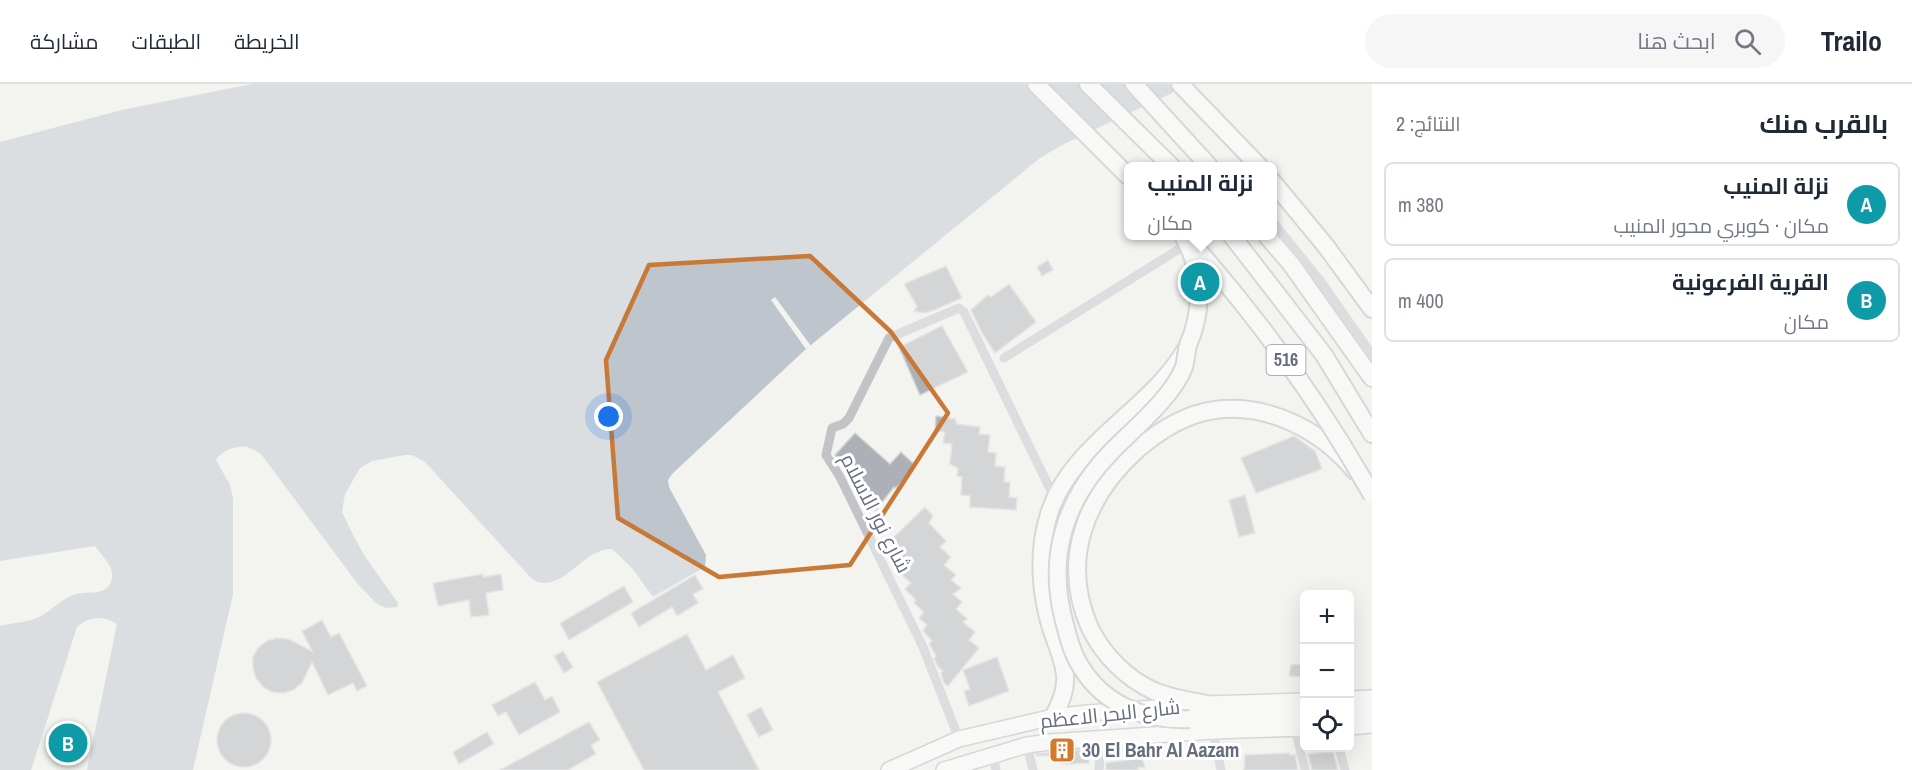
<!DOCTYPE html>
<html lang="ar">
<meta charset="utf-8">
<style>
body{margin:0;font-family:"Archivo Narrow",Cairo,sans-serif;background:#f6f6f7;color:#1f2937;direction:rtl}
.controls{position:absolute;right:18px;bottom:18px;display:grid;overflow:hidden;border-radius:9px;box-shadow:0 6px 24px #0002}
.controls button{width:54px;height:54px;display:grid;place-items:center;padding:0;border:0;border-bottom:2px solid #e0e1e3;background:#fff;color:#1f2937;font:30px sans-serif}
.you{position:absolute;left:609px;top:333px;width:21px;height:21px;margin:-15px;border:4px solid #fff;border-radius:50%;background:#1a73e8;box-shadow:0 0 0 9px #1a73e833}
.badge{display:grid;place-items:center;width:39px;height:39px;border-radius:50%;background:#d47a2f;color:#fff;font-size:20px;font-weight:700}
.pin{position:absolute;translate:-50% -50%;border:3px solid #fff;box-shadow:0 2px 6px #0006}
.popup{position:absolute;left:1124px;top:78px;width:153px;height:78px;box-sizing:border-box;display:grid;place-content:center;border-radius:9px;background:#fff;filter:drop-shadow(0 2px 4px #0005);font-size:20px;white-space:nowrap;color:#747a83}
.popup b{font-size:22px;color:#1f2937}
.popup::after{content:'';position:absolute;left:50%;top:100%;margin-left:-12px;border:12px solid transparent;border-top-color:#fff}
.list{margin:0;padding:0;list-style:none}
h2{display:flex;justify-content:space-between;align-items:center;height:78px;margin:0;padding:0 24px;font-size:26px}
h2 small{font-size:20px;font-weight:400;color:#747a83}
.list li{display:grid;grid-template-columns:39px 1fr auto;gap:18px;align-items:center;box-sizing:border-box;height:84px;margin:0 12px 12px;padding:0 12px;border:2px solid #e0e1e3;border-radius:9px}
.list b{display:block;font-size:22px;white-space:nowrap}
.list p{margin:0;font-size:20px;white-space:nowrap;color:#747a83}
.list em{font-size:20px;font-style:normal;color:#747a83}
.icon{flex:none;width:33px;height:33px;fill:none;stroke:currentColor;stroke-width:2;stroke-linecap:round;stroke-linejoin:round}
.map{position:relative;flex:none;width:1372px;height:686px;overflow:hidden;direction:ltr}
header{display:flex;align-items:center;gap:36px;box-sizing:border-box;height:84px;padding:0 30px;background:#fff;border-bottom:2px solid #e0e1e3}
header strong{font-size:28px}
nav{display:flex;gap:33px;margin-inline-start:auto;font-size:21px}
.search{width:420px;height:54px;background:#f6f6f7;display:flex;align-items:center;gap:15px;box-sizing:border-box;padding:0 21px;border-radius:33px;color:#747a83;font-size:22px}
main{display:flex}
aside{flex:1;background:#fff}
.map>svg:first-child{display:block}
.water{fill:#bec5cc}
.pier{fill:#f3f3f0}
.building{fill:#adb1b7;stroke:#d4d5d2;stroke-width:1.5}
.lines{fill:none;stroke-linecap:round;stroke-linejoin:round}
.primary-casing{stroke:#b4b6ba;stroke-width:18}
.motorway-casing{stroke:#b3b5b8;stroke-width:20}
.minor{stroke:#c1c3c7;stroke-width:9}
.primary{stroke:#fff;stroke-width:15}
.motorway{stroke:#fff;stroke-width:16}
.motorway-bridge-casing{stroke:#b3b5b8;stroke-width:20;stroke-linecap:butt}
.motorway-bridge{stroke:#fff;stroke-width:16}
.marked{fill:none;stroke:#c97937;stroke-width:4.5;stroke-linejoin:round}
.labels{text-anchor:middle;stroke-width:6;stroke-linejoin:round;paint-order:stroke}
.shield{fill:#fff;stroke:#9399a5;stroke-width:1.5}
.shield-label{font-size:18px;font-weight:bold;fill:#656d7e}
.street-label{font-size:20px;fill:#656d7e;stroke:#fff}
.poi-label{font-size:20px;font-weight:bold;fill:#656d7e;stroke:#fff;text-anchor:start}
</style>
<header>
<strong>Trailo</strong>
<div class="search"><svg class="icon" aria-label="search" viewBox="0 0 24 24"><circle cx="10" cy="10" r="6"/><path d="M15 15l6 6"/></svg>ابحث هنا</div>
<nav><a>الخريطة</a><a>الطبقات</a><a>مشاركة</a></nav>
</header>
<main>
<aside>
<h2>بالقرب منك<small>النتائج: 2</small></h2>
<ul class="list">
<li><span class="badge" style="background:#0f9aa8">A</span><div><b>نزلة المنيب</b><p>مكان · كوبري محور المنيب</p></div><em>380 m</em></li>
<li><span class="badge" style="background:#0f9aa8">B</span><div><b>القرية الفرعونية</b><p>مكان</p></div><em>400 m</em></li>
</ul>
</aside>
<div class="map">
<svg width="1372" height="686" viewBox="0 0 1372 686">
<rect width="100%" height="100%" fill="#f3f3f0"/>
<path class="water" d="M252 0H1184L1172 9 1062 61 1040 74 806 265 672 390 668 396 669 403 706 471 705 483 653 513 632 484 612 465C588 463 568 499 544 499 539 499 535 497 531 494L425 378 412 371H405L372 377 360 384 345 410 342 428 350 445 364 471 398 519 397 523 386 524 376 519 357 499 261 370C257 368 252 364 247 363 237 361 221 367 216 376L230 401 233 414V510L193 686H87L117 540C104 531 89 532 77 543L31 686H0V542C13 539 30 538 41 532 53 525 64 513 77 510 89 507 105 512 111 498 117 485 102 472 95 462L0 477V58L122 26Z"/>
<path class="pier" d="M775 213 811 262 806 265 771 216Z"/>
<g class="building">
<path d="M1048 176 1053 186 1042 192 1037 183Z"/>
<path d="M946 182 962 214 934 226 924 229 914 227 917 222 904 200Z"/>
<path d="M1009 200 1036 238 995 269 982 249 971 226 988 211 991 213Z"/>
<path d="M942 242 968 288 920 311 899 263Z"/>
<path d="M936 332 955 335 957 340 980 343 979 350 990 351 988 368 996 369 995 382 1005 383 1004 398H1010L1009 413 1017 414 1016 426 970 423V412L961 411 962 393 957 392 958 384 950 380 952 360 943 359 945 348 935 347Z"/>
<path d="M855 349 890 380 901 368 916 382 896 404 894 403 876 426 870 424 864 418 867 414 858 410 842 383 845 380 835 371Z"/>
<path d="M1294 352 1315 367 1322 385 1256 409 1241 374Z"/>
<path d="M1245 411 1255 449 1239 453 1229 416Z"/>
<path d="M925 423 933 432 929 439 946 457 940 463 951 473 944 481 956 491 951 496 961 504 953 510 962 518 956 525 967 535 963 538 975 548 969 556 979 564 948 602 944 599 941 589 943 587 938 583 934 574 936 572 929 560 932 557 923 547 927 541 919 534 924 528 914 519 916 516 905 505 911 499 900 489 903 486 892 476 902 467 891 456Z"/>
<path d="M483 490V493L501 490 503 506 486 509 489 531 471 533 469 516 438 522 433 499Z"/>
<path d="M695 491 703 505 693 510 698 519 677 532 672 523 639 543 631 529Z"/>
<path d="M624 502 633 518 569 556 560 539Z"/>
<path d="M322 536 331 553 339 549 367 602 357 607 353 599 328 611 312 578 302 599 293 606 283 609 272 608 263 603 256 594 253 584V573L258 564 267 557 277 554 288 555 312 567 302 547Z"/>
<path d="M687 550 706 586 733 571 745 594 718 608 759 686H644L597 598Z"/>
<path d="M563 567 573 583 564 589 554 572Z"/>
<path d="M997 573 1009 607 969 622 964 607 970 605 963 586Z"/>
<path d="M1305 580V593L1289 592 1291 581Z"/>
<path d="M535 598 545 616 552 612 560 628 519 651 506 628 498 632 492 621Z"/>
<path d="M761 623 773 646 759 653 747 631Z"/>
<circle cx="244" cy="656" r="27"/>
<path d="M589 638 600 656 591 661 596 670 568 686H500Z"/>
<path d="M487 648 494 660 459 680 453 668Z"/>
<path d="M1089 665V679L1067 680 1054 678 1057 671 1037 672 1036 670Z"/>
<path d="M1333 668 1338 686H1312L1308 670Z"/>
<path d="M1289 669 1290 671H1295L1298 686H1244L1245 671Z"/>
<path d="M1142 674 1145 684 1138 683V686H1106V679Z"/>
</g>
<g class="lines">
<defs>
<g id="primary">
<path d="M1350 615 1372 614"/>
<path d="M1350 643 1372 641"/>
<path d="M889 686 959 655 1053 633 1088 629 1207 620 1304 617"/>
<path d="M944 686 1027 661 1050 658 1213 647 1304 644"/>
</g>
<g id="motorway">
<path d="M1036 0 1128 92"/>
<path d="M1088 0 1171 82"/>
<path d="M1134 0 1209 82"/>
<path d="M1180 0 1259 82"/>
<path d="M1272 97 1325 161 1372 225"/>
<path d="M1232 152 1324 271 1372 350"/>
<path d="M1267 152 1291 180 1372 294"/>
<path d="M1207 620C1189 617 1171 614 1154 607 1127 595 1103 571 1090 544 1060 477 1085 412 1138 365 1160 346 1185 330 1215 326 1268 319 1321 346 1355 387"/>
<path d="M1350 630 1372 629"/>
<path d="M1053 633C1079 588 1057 574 1047 529 1040 498 1039 462 1049 430 1071 359 1152 326 1187 263"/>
<path d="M1190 635 1304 631"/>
</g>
</defs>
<use href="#primary" class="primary-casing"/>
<use href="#motorway" class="motorway-casing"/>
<g class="minor">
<path d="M1272 137 1322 199 1372 271"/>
<path d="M1004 274 1200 152"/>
<path d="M1295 643 1305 686"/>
<path d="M1213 647 1221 686"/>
<path d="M959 655 923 563 840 393 826 371 832 344 843 340 849 334 889 254 959 224 964 228 1050 405"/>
<path d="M1027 661 1033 686"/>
<path d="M1339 664 1345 686"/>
<path d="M993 671 996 686"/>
<path d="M1099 686 1101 654"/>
</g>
<use href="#primary" class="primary"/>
<use href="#motorway" class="motorway"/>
<defs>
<g id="motorway-bridge">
<path d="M1183 152C1199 179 1203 213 1194 244 1193 250 1190 255 1188 261 1186 269 1186 276 1184 283 1173 313 1132 346 1110 369 1065 416 1047 473 1064 537 1068 553 1072 569 1081 583 1105 622 1146 637 1190 635"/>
<path d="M1190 157C1259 235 1321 320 1372 411"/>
</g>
</defs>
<use href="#motorway-bridge" class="motorway-bridge-casing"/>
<use href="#motorway-bridge" class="motorway-bridge"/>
</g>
<path d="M0 0H1372V686H0ZM810 172 891 248 948 329 850 481 719 493 618 434 606 276 649 181Z" fill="#f3f3f0" fill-opacity=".55" fill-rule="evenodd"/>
<path class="marked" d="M810 172 891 248 948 329 850 481 719 493 618 434 606 276 649 181Z"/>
<defs>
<symbol id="building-square" viewBox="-11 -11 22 22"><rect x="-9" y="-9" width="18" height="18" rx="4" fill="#d47a2f" stroke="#fff"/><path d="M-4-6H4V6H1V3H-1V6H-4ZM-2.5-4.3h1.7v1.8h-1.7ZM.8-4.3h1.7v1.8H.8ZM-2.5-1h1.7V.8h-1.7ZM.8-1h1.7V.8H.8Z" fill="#fff"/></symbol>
</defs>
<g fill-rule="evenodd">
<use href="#building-square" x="1047" y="651" width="30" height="30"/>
</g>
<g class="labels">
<rect class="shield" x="1266.5" y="261" width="39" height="30" rx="4.5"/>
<g class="shield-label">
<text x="1286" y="282">516</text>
</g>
<g class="street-label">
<text transform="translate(876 429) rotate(63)" y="7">شارع نور الاسلام</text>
<text transform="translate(1110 630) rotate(-6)" y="7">شارع البحر الاعظم</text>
</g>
<g class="poi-label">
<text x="1082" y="673">30 El Bahr Al Aazam</text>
</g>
</g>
</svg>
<div class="controls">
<button>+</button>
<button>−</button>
<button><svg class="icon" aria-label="locate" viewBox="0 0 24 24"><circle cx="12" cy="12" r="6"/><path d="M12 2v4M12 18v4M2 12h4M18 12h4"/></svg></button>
</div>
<div class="you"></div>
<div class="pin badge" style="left:1200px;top:198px;background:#0f9aa8">A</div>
<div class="popup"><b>نزلة المنيب</b>مكان</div>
<div class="pin badge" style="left:68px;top:659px;background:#0f9aa8">B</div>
</div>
</main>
